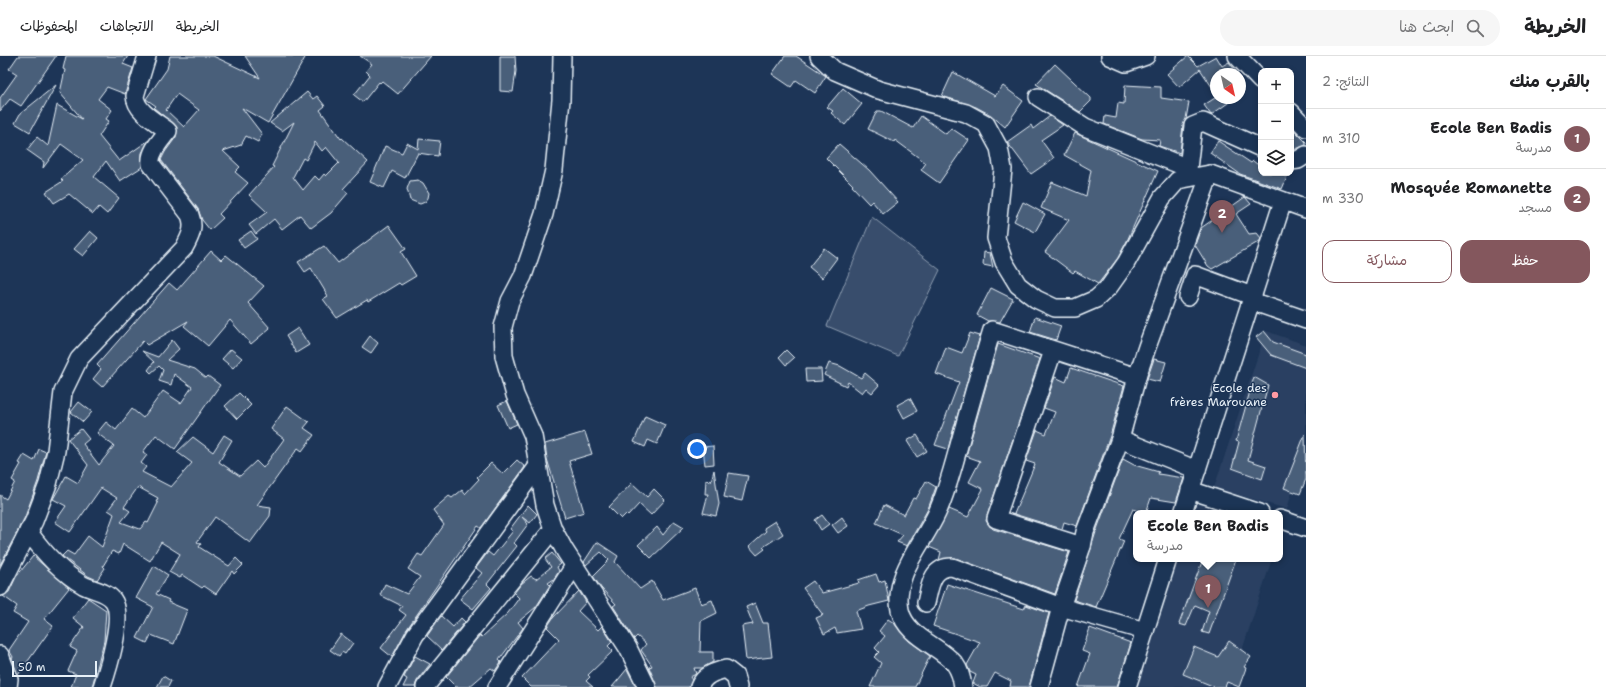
<!DOCTYPE html>
<html lang="ar">
<meta charset="utf-8">
<style>
body{margin:0;font-family:"Shantell Sans","Playpen Sans Arabic",sans-serif;background:#f6f6f6;color:#202124;direction:rtl}
.controls{position:absolute;right:12px;top:12px;display:grid;overflow:hidden;border-radius:8px;box-shadow:0 2px 6px #0003}
.controls button{width:36px;height:36px;display:grid;place-items:center;padding:0;border:0;border-bottom:1px solid #e0e0e0;background:#fff;color:#202124;font:20px sans-serif}
.compass{position:absolute;left:1210px;top:12px;width:36px;height:36px;border-radius:50%;background:#fff;box-shadow:0 2px 6px #0003;rotate:146deg}
.scale{position:absolute;left:12px;bottom:10px;width:85px;box-sizing:border-box;padding-left:4px;border:2px solid #e8f1f8;border-top:0;font-size:11px;line-height:14px;white-space:nowrap;color:#e8f1f8;-webkit-text-stroke:3px #1d3557;paint-order:stroke}
.you{position:absolute;left:697px;top:393px;width:14px;height:14px;margin:-10px;border:3px solid #fff;border-radius:50%;background:#1a73e8;box-shadow:0 0 0 6px #1a73e833}
.badge{display:grid;place-items:center;width:26px;height:26px;border-radius:50%;background:#84575d;color:#fff;font-size:13px;font-weight:700}
.pin{position:absolute;translate:-50% -33px;filter:drop-shadow(0 1px 2px #0008)}
.pin::after{content:'';position:absolute;top:21px;width:14px;height:12px;background:inherit;clip-path:polygon(0 0,100% 0,50% 100%)}
.popup{position:absolute;left:1133px;top:454px;width:150px;height:52px;box-sizing:border-box;display:grid;place-content:center;border-radius:8px;background:#fff;filter:drop-shadow(0 1px 3px #0005);font-size:13px;white-space:nowrap;color:#757577}
.popup b{font-size:15px;color:#202124}
.popup::after{content:'';position:absolute;left:50%;top:100%;margin-left:-8px;border:8px solid transparent;border-top-color:#fff}
.list{margin:0;padding:0;list-style:none}
h2{display:flex;justify-content:space-between;align-items:center;height:52px;margin:0;padding:0 16px;font-size:17px}
h2 small{font-size:13px;font-weight:400;color:#757577}
.list li{display:grid;grid-template-columns:26px 1fr auto;gap:12px;align-items:center;box-sizing:border-box;height:60px;padding:0 16px;border-top:1px solid #e0e0e0}
.list b{display:block;font-size:15px;white-space:nowrap}
.list p{margin:0;font-size:13px;white-space:nowrap;color:#757577}
.list em{font-size:13px;font-style:normal;color:#757577}
.actions{display:flex;gap:8px;padding:12px 16px}
.actions a{flex:1;padding:9px 0;border:1px solid #84575d;border-radius:12px;text-align:center;font-size:14px;color:#84575d}
.actions .main{background:#84575d;color:#fff}
.icon{flex:none;width:22px;height:22px;fill:none;stroke:currentColor;stroke-width:2;stroke-linecap:round;stroke-linejoin:round}
.map{position:relative;flex:none;width:1306px;height:631px;overflow:hidden;direction:ltr}
header{display:flex;align-items:center;gap:24px;box-sizing:border-box;height:56px;padding:0 20px;background:#fff;border-bottom:1px solid #e0e0e0}
header strong{font-size:19px}
nav{display:flex;gap:22px;margin-inline-start:auto;font-size:14px}
.search{width:280px;height:36px;background:#f6f6f6;display:flex;align-items:center;gap:10px;box-sizing:border-box;padding:0 14px;border-radius:22px;color:#757577;font-size:15px}
main{display:flex}
aside{flex:1;background:#fff}
.map>svg:first-child{display:block}
.built{fill:#2a4162}
.garden{fill:#374d6c;stroke:#909fb2}
.building{fill:#495e7a;stroke:#e8f1f8;fill-rule:evenodd}
.lines{fill:none;stroke-linecap:round;stroke-linejoin:round}
.minor-casing{stroke:#e8f1f8;stroke-width:20}
.minor{stroke:#1d3557;stroke-width:17}
.poi-dot{fill:#ff9aa2;stroke:#1d3557;stroke-width:1.5}
.labels{text-anchor:middle;stroke-width:3;stroke-linejoin:round;paint-order:stroke}
.poi-label{font-size:12px;fill:#e8f1f8;stroke:#1d3557;text-anchor:end}
</style>
<header>
<strong>الخريطة</strong>
<div class="search"><svg class="icon" aria-label="search" viewBox="0 0 24 24"><circle cx="10" cy="10" r="6"/><path d="M15 15l6 6"/></svg>ابحث هنا</div>
<nav><a>الخريطة</a><a>الاتجاهات</a><a>المحفوظات</a></nav>
</header>
<main>
<aside>
<h2>بالقرب منك<small>النتائج: 2</small></h2>
<ul class="list">
<li><span class="badge">1</span><div><b>Ecole Ben Badis</b><p>مدرسة</p></div><em>310 m</em></li>
<li><span class="badge">2</span><div><b>Mosquée Romanette</b><p>مسجد</p></div><em>330 m</em></li>
</ul>
<div class="actions"><a class="main">حفظ</a><a>مشاركة</a></div>
</aside>
<div class="map">
<svg width="1306" height="631" viewBox="0 0 1306 631">
<rect width="100%" height="100%" fill="#1d3557"/>
<filter id="ink" filterUnits="userSpaceOnUse"><feTurbulence type="fractalNoise" baseFrequency=".025" numOctaves="2"/><feDisplacementMap in="SourceGraphic" scale="8" xChannelSelector="R" yChannelSelector="G"/><feConvolveMatrix kernelMatrix="1 2 1 2 8 2 1 2 1" color-interpolation-filters="sRGB"/></filter>
<g filter="url(#ink)">
<g class="built">
<path d="M1266 275 1306 289V390L1287 453 1214 432Z"/>
<path d="M1192 444 1232 457H1189Z"/>
<path d="M1175 503H1272L1230 631H1137Z"/>
</g>
<path class="garden" d="M872 161 940 214 898 300 827 270Z"/>
<g class="building">
<path d="M18 0H56L21 50 10 43 0 55V42L17 18 9 13Z"/>
<path d="M66 0H128L123 8 133 12 125 38 107 31 98 43 112 54 106 63 109 65 99 80 119 105 149 84 142 97V111L120 125 106 105 94 121 119 142 107 158 99 151 93 158 69 138 54 147 46 136 63 125 61 123 83 104 61 88 43 112 44 106 27 94 37 81 48 90 57 49 82 63 60 37 65 14 63 13Z"/>
<path d="M170 0H213L260 22 245 0H306L268 67 242 52 262 78 258 86 246 80 241 89 223 95 240 111 235 116 248 127 219 158 223 162 210 174 202 164 198 153 161 104 165 96 176 81 177 71 154 52 156 50 146 43 167 13ZM177 38 199 54 184 71 166 54Z"/>
<path d="M360 0H431L398 38 382 25 380 27 379 26 363 46 354 39 370 19 366 15 372 8Z"/>
<path d="M500 0H515L516 15 513 36 500 35Z"/>
<path d="M785 0H796L826 20 815 37 796 24 791 31 772 18Z"/>
<path d="M1188 0 1198 10 1216 0 1222 10 1229 6 1238 18H1216V37L1200 13 1179 31 1167 18Z"/>
<path d="M1055 8 1091 42V45L1080 56 1036 28Z"/>
<path d="M953 16 995 40 1003 30 1023 45 1005 71 991 59 976 51 942 40Z"/>
<path d="M56 29 30 76 15 67 20 58Z"/>
<path d="M1125 29 1161 31V42L1189 46 1186 63 1183 69 1180 97 1159 90 1160 84 1142 83 1104 68 1105 60 1116 62 1118 47 1124 48Z"/>
<path d="M843 32 862 48 845 69 831 57 833 55 827 51Z"/>
<path d="M307 36 313 43 317 40 325 50 320 54 341 83 342 82 368 106 343 133 348 137 331 157 311 172 300 159 282 173 274 163 256 178 249 169 267 156 249 139 274 111 272 110 294 66 282 75 270 67ZM315 86 322 95 326 91 339 107 326 120 324 118 319 124 315 120 303 134 293 121 303 102 306 104Z"/>
<path d="M1215 42H1235L1211 59 1204 49Z"/>
<path d="M877 55H881L913 72 921 60 946 78 951 72 969 84 939 127 921 114 926 107 895 84 894 86 868 73Z"/>
<path d="M1050 60 1063 69 1041 84 1054 102 1031 118 1007 86 1031 69 1033 73Z"/>
<path d="M1291 71 1306 86V89L1291 95Z"/>
<path d="M1075 77 1158 115 1127 185 1118 202 1098 228 1075 215 1073 217 1045 196 1069 164 1041 152 1052 126 1086 140 1091 114 1064 99Z"/>
<path d="M419 83 440 85 438 100 418 97 405 122 392 115 384 132 370 126 385 90 402 97 407 87 418 93Z"/>
<path d="M1218 85 1251 107 1253 105 1261 111V117H1278L1287 121 1282 133 1240 118 1210 97Z"/>
<path d="M839 88 869 114 898 146 883 158 872 145 869 148 852 130 853 129 826 102Z"/>
<path d="M418 124 423 127 429 137 428 142 425 146 420 148 410 144 407 133 410 125Z"/>
<path d="M1245 141 1251 148 1236 158 1249 178 1257 177 1261 182 1260 185 1212 213 1208 210 1195 189 1201 172Z"/>
<path d="M1023 146 1045 158 1035 176 1014 165Z"/>
<path d="M389 169 406 193 401 196 416 220 401 229 399 227 368 246 367 244 337 262 323 243 328 240 311 212 305 216 298 206 324 190 338 207Z"/>
<path d="M90 175 98 182 83 200 74 193Z"/>
<path d="M251 175 257 183 244 192 238 184Z"/>
<path d="M824 192 837 202 822 222 809 211Z"/>
<path d="M211 195 221 204 226 199 264 230 248 247 270 272 251 288 230 264 208 290 184 270 188 265 147 289 143 285 102 331 93 323 101 313 97 309 169 227 177 234Z"/>
<path d="M984 196 990 197 993 211 983 209Z"/>
<path d="M991 232 1013 243 1000 266 988 265 977 259Z"/>
<path d="M1035 261 1061 270 1056 284 1030 276Z"/>
<path d="M298 272 309 289 296 297 286 280Z"/>
<path d="M1264 275 1273 286 1306 298V312L1271 299 1256 281Z"/>
<path d="M970 277 980 280 948 393 935 389 959 326 936 318 946 291 962 297Z"/>
<path d="M370 280 378 287 371 297 362 291Z"/>
<path d="M172 284 179 293 167 304 195 313 206 322 208 320 220 329 175 393 156 379 143 396 147 399 141 407 146 411 142 416 171 431 192 407 177 396 193 381 213 396 224 379 232 384 219 406 240 420 256 405 263 412 284 383 271 373 287 350 309 366 304 372 314 379 302 395 298 392 257 449 271 451 270 460 250 487 215 461 197 486 201 488 199 491 229 510 236 502 243 509 234 518 232 515 216 538 204 530 202 532 182 519 180 522 169 516 180 498 161 486 150 505 123 488 119 498 112 495 103 510 105 512 97 524 88 520 67 504 62 500 67 495 74 499 88 480 102 491 114 458 108 454 117 442 101 432 70 476 55 466 66 450 53 443 66 420 78 427 88 409 68 383 81 373 89 383 83 388 99 409 114 390 97 377 106 366 116 374 132 353 143 362 163 335 181 347 192 331 174 318 171 329 159 325 163 314 159 310 151 317 148 314 154 306 142 295 158 301ZM138 431 158 442 156 446 158 447 148 467 146 466 140 473 121 466 130 455 124 451Z"/>
<path d="M998 288 1040 303 987 460 986 465 993 473 1069 496 1055 538 955 502 939 504 941 496 929 491 949 453 968 461 983 433 969 426 980 405 966 400Z"/>
<path d="M231 293 242 302 233 312 222 303Z"/>
<path d="M786 294 794 302 786 309 779 301Z"/>
<path d="M1154 303 1166 306 1160 326 1147 323Z"/>
<path d="M829 307 840 310 861 322 865 317 879 329 872 337 866 332 862 337 848 326 846 330 824 319Z"/>
<path d="M1071 312 1124 330 1110 380 1077 470 1064 466 1062 473 1014 458 1035 408 1026 405 1037 374 1046 378 1055 356 1044 352 1055 321 1066 326Z"/>
<path d="M805 313H821L822 325 806 326Z"/>
<path d="M1254 321 1268 329 1248 404 1266 410 1262 423 1232 412 1239 386 1236 385Z"/>
<path d="M239 337 251 349 237 363 225 350Z"/>
<path d="M910 342 917 355 904 362 897 349Z"/>
<path d="M507 345 517 368 508 372 498 349Z"/>
<path d="M79 346 92 356 83 366 71 356Z"/>
<path d="M645 360 665 369 657 388 648 384 645 391 634 386Z"/>
<path d="M585 376 592 398 569 405 584 456 565 462 547 403 545 388Z"/>
<path d="M1305 378 1306 423 1300 438 1284 432Z"/>
<path d="M917 379 927 395 917 401 907 385Z"/>
<path d="M713 390 714 408 705 409 703 391Z"/>
<path d="M39 393 46 396 38 425 25 461 0 509V439L6 443 15 426 12 424 21 408 19 407 24 399 34 405Z"/>
<path d="M1123 403 1134 409 1159 416 1158 418 1184 422 1176 446 1151 442 1146 457 1133 453 1119 483 1124 485 1096 551 1074 544 1096 476Z"/>
<path d="M517 404 525 411 481 472 478 470 407 573 392 601 381 592 406 559 399 554 402 550 380 539 385 528 407 538 420 521 408 513 418 498 422 500 444 469 433 454 449 440 452 442 462 434 465 438 479 423 477 421 491 407 503 418Z"/>
<path d="M714 414 719 448 716 460 703 457 708 438H705L706 424 711 425Z"/>
<path d="M729 417 748 420 742 445 724 441Z"/>
<path d="M926 425 936 431 928 453 907 490 897 486 903 479 876 467 884 449 904 459 913 442 916 443Z"/>
<path d="M632 427 647 441 654 433 665 444 651 459 639 448 628 460 626 458 621 463 609 451Z"/>
<path d="M528 449 537 458 530 467 522 461 528 468 514 487 517 490 487 528 491 532 473 553 460 543 482 517 476 512 488 496 493 500 513 475 510 473Z"/>
<path d="M822 459 829 468 821 474 815 464Z"/>
<path d="M842 461 848 470 838 477 832 469Z"/>
<path d="M674 465 684 471 651 502 638 489 657 471 663 479Z"/>
<path d="M775 465 783 478 763 491 765 493 757 499 749 490 766 475 764 472Z"/>
<path d="M597 486 618 500 615 506 640 533 652 525 663 544 695 532 701 548 712 544 717 557 701 565 700 596H713V606L702 612H694L696 618 690 621 692 624 689 631H657L649 611 652 610 641 594 646 588 637 580 634 583 613 550 616 548 601 532 593 520 609 504 601 496 586 509 584 506Z"/>
<path d="M552 497 561 508 557 511 559 515 554 523 548 527 550 529 536 551 518 566 523 572 499 604 501 606 495 615 491 612 469 631H456L446 621 480 579 482 581 508 557 519 542 514 537 521 528 531 520 536 523 551 511 545 503Z"/>
<path d="M33 500 69 532 44 563 53 570 18 619 12 603 13 601 9 594 28 566 13 557 17 550 3 540 9 536 16 521Z"/>
<path d="M1203 503H1236L1209 578 1202 576 1209 555 1195 549 1186 570 1179 568Z"/>
<path d="M154 510 168 519 156 538 169 544 168 546 187 554 174 588 151 579 147 587 137 582 153 551 136 542Z"/>
<path d="M876 518 879 526 885 524 889 545 869 550 856 555 861 573 837 577 835 572 824 578 816 562 823 559 803 532 813 525 822 537 859 527 858 524Z"/>
<path d="M947 528 1024 553 1026 549 1049 557 1029 631H1010L1011 625 995 617 987 631H980L973 627 976 619 970 616 967 609 980 586 933 570Z"/>
<path d="M579 535 586 546 578 555 598 574 602 570 612 586 608 590 613 595 588 619 590 621 586 625 593 631H531L522 622 559 583 547 571 553 562Z"/>
<path d="M88 542 106 554 104 585 92 631H71L76 618 68 615 77 595 70 591 84 571 73 562Z"/>
<path d="M755 547 763 567H768L772 601 746 604 742 570 753 568 746 551Z"/>
<path d="M441 560 453 571 461 562 465 566 442 594 427 580Z"/>
<path d="M888 563 894 567 909 585 930 600 915 631H870L881 607 874 601 879 596 875 592 885 580 879 575Z"/>
<path d="M1090 572 1131 587 1117 631H1078L1090 598 1082 595Z"/>
<path d="M341 578 353 587 345 598 342 596 339 600 330 594Z"/>
<path d="M1229 585 1251 601 1244 611 1246 612 1239 631 1227 626 1225 631H1215L1183 618 1194 591 1218 601Z"/>
<path d="M415 600 430 608 417 625 415 631H403L407 623 404 621Z"/>
<path d="M627 613 636 631H612L618 624Z"/>
<path d="M163 620 171 625 168 631H157Z"/>
</g>
<g class="lines">
<defs>
<g id="minor">
<path d="M562 0 561 44 554 114 544 158 523 220 510 245 503 271 504 300 515 339 533 380 545 449 553 473 565 495 628 592 647 631"/>
<path d="M819 0 835 15 879 34 966 57 986 68 999 92 1003 113 996 182 1004 206 1018 229 1036 243 1055 252H1075L1096 243 1109 231 1126 207 1162 142 1178 124 1210 118 1306 153"/>
<path d="M1110 0 1126 7 1146 0"/>
<path d="M1237 0 1261 25"/>
<path d="M1038 41 1085 71 1188 112"/>
<path d="M1291 56 1306 72"/>
<path d="M1291 105 1298 104 1306 99"/>
<path d="M1187 121 1193 70 1203 66 1261 92"/>
<path d="M1188 241 1195 219 1252 240"/>
<path d="M1251 245 1306 264"/>
<path d="M1053 295 996 463 1082 490"/>
<path d="M1120 383 1197 414"/>
<path d="M1190 434 1260 457"/>
<path d="M1183 457 1283 145"/>
<path d="M1280 463 1306 472"/>
<path d="M28 475C43 496 61 516 83 529 92 534 106 535 113 544 125 560 108 613 102 631"/>
<path d="M0 531 34 465 48 428 56 395 63 336 79 303 184 192C190 181 195 172 190 159L151 108C149 96 161 84 168 75 157 66 136 56 135 40L147 0"/>
<path d="M926 547C930 531 931 511 952 511L1061 551 1145 575"/>
<path d="M0 599 9 623 8 631"/>
<path d="M387 631 415 579 538 410"/>
<path d="M425 631 553 473"/>
<path d="M497 631 574 510"/>
<path d="M699 631C704 619 714 616 726 613L735 620 738 631"/>
<path d="M963 631C962 623 960 615 955 608 939 589 906 581 900 554 893 518 923 488 937 457 948 433 954 407 961 382 971 346 981 310 992 274L1137 321"/>
<path d="M1039 631 1061 551 1082 490 1085 476 1120 383 1137 321 1147 291 1210 118"/>
<path d="M1127 631 1168 503"/>
</g>
</defs>
<use href="#minor" class="minor-casing"/>
<use href="#minor" class="minor"/>
</g>
</g>
<circle class="poi-dot" cx="1275" cy="339" r="4"/>
<g class="labels">
<g class="poi-label">
<text x="1267" y="336">Ecole des<tspan x="1267" dy="14">frères Marouane</tspan></text>
</g>
</g>
</svg>
<div class="controls">
<button>+</button>
<button>−</button>
<button><svg class="icon" aria-label="layers" viewBox="0 0 24 24"><path d="M12 4l9 5-9 5-9-5zM3 14l9 5 9-5"/></svg></button>
</div>
<svg class="compass" viewBox="-18 -18 36 36"><path d="M0-13l5 13h-10z" fill="#e53935"/><path d="M0 13l5-13h-10z" fill="#757577"/></svg>
<div class="scale">50 m</div>
<div class="you"></div>
<div class="pin badge" style="left:1208px;top:552px">1</div>
<div class="popup"><b>Ecole Ben Badis</b>مدرسة</div>
<div class="pin badge" style="left:1222px;top:177px">2</div>
</div>
</main>
